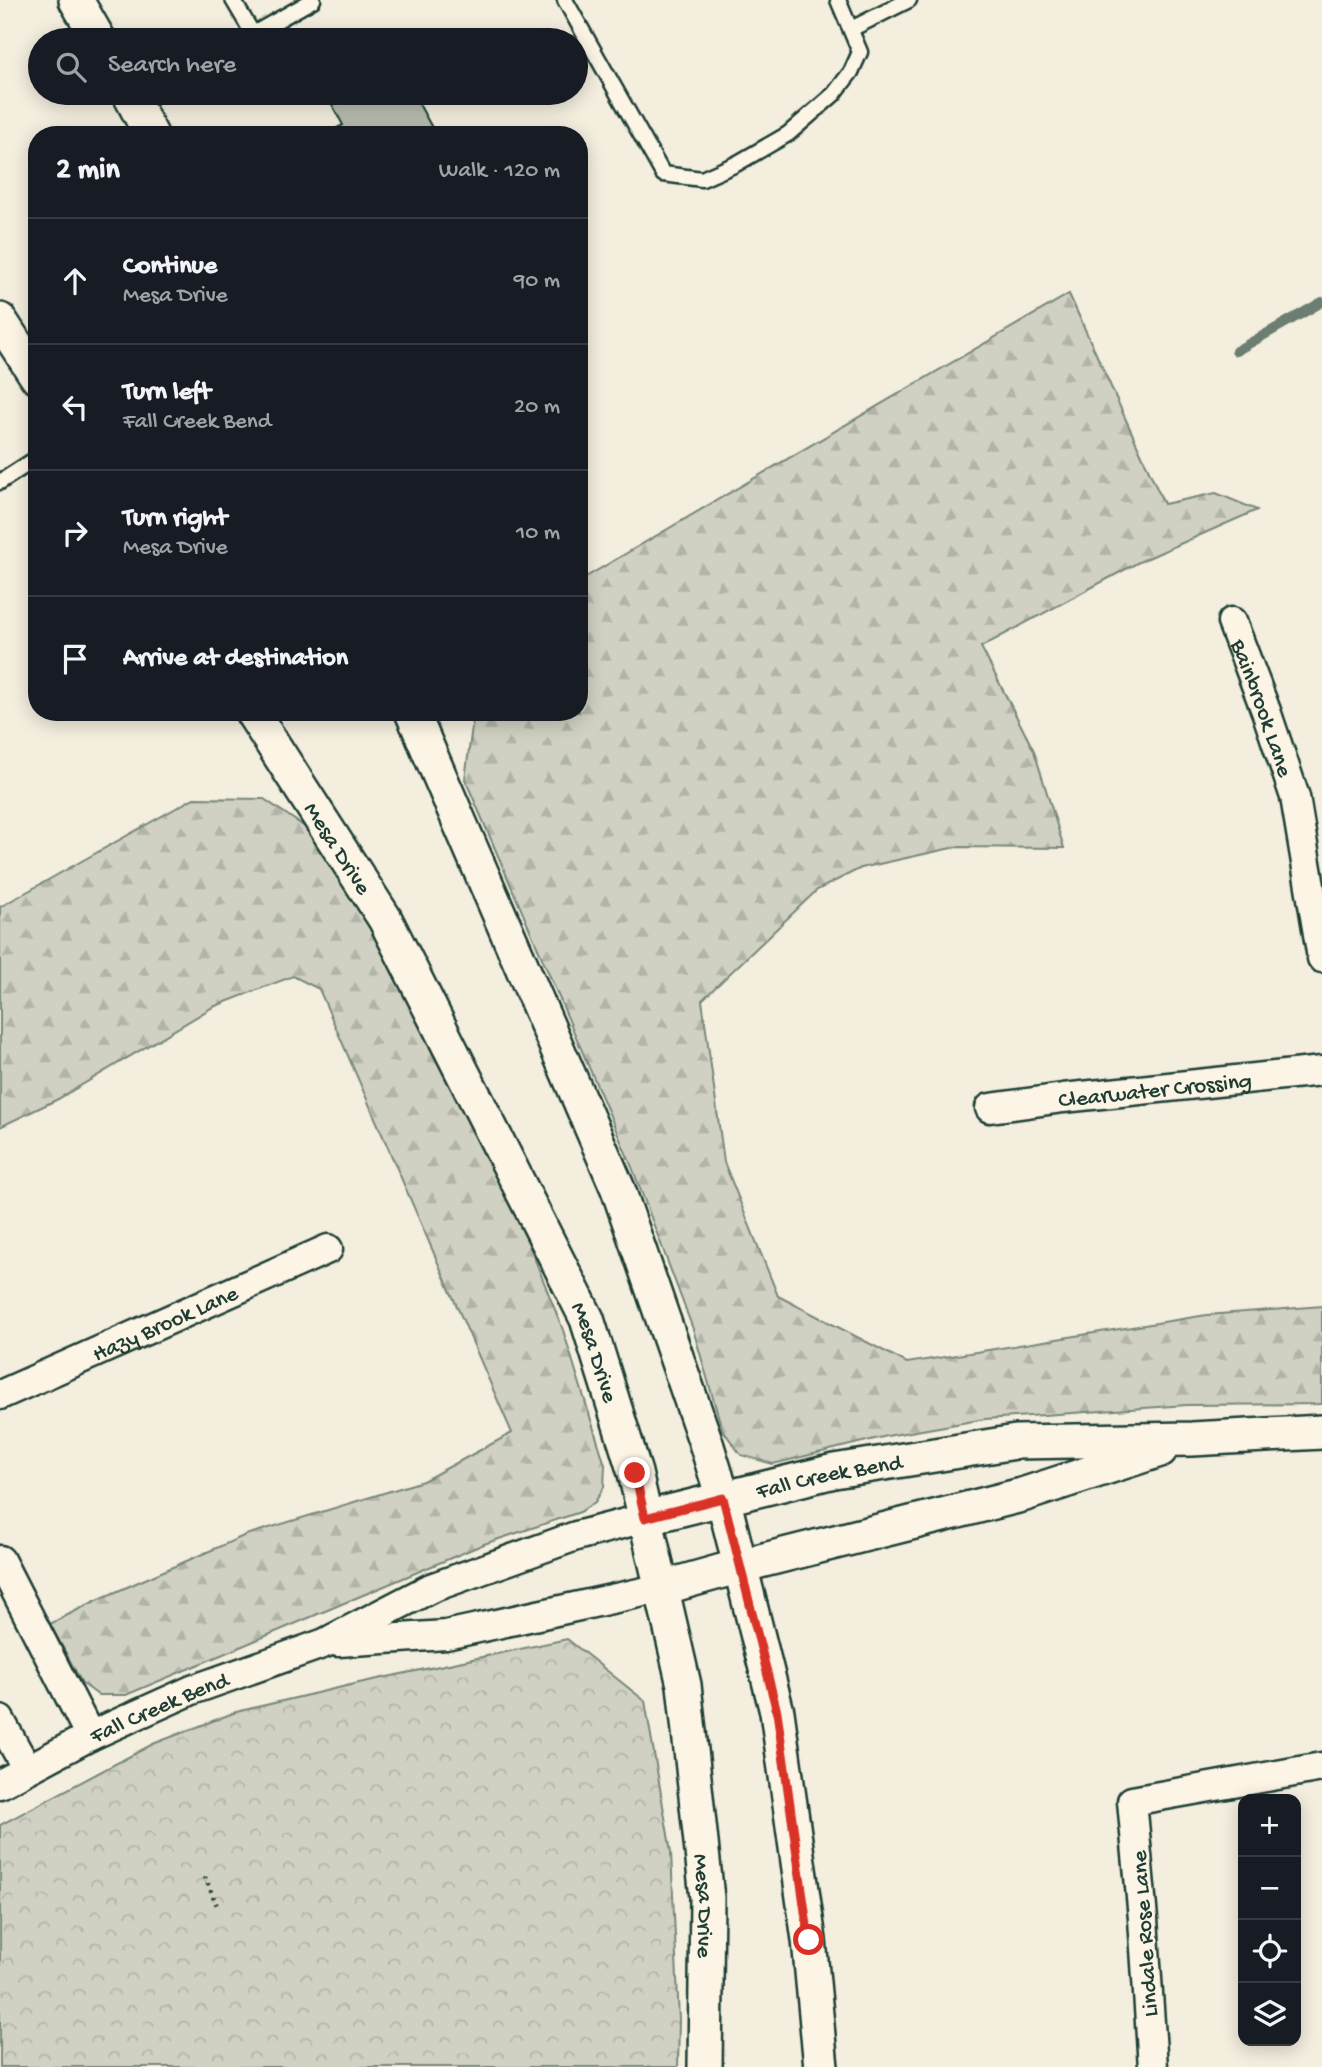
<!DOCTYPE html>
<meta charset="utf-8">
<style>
body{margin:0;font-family:"Gochi Hand",sans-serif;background:#20242c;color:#f1f3f6}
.controls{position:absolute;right:21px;bottom:21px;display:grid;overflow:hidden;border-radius:14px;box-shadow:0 4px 18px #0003}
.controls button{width:63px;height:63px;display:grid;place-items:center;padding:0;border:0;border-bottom:2px solid #363941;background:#171b24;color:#f1f3f6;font:35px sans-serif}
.stop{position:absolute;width:21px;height:21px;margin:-16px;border:5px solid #d93025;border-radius:50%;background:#fff}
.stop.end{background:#d93025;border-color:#fff;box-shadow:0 2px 7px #0008}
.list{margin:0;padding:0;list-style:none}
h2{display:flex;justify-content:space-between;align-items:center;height:91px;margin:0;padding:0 28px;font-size:30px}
h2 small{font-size:23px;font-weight:400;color:#9ea1a6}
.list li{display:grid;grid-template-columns:46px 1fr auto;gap:21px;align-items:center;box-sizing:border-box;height:126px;padding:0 28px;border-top:2px solid #363941}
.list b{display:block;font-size:26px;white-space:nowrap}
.list p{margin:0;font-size:23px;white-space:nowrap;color:#9ea1a6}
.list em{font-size:23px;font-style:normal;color:#9ea1a6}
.icon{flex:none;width:38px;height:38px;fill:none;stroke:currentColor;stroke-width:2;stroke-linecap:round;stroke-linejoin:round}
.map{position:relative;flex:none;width:1322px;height:2067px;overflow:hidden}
.search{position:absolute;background:#171b24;box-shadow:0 4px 18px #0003;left:28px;top:28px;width:560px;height:77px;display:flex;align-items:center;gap:18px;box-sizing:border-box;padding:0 24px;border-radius:38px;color:#9ea1a6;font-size:26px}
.panel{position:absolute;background:#171b24;box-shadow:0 4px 18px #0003;left:28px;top:126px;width:560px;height:595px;border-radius:28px}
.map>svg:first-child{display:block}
.forest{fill:url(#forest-firs);stroke:#78877b;stroke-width:2}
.park{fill:url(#park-crowns);stroke:#78877b;stroke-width:2}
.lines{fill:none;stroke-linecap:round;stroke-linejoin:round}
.stream{stroke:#6c7d72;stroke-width:10}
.building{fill:#b8bcae;stroke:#1f3d34;stroke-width:2}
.service-casing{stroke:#1f3d34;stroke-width:19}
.minor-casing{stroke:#1f3d34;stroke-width:33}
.tertiary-casing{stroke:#1f3d34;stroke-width:38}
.path{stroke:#1f3d34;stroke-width:4.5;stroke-dasharray:2 5;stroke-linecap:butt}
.service{stroke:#fcf5e5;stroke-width:14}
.minor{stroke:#fcf5e5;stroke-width:28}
.tertiary{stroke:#fcf5e5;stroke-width:33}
.route{stroke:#d93025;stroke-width:9}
.labels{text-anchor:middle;stroke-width:5;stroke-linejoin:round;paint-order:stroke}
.street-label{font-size:23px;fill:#1f3d34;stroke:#fcf5e5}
</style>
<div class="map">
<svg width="1322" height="2067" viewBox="0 0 1322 2067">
<defs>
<pattern id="forest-firs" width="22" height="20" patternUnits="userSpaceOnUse" patternTransform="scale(1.75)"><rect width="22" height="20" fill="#d0d1c2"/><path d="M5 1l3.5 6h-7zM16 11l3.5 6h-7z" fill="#b2b4a7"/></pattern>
<pattern id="park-crowns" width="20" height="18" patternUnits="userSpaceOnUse" patternTransform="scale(1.75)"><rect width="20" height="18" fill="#d0d1c2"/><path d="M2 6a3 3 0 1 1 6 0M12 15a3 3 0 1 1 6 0" fill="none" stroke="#b2b4a7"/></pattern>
</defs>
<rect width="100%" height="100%" fill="#f3eede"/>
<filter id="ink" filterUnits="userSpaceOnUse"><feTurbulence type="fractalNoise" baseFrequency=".0143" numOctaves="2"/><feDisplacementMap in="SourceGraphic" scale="14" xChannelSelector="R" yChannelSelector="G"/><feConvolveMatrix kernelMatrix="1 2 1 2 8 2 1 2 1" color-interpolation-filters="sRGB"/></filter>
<g filter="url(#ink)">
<g class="forest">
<path d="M1069 294 1164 504 1216 493 1257 510 1139 562 981 647 1034 751 1064 848 956 847 861 868 817 890 702 1000 724 1162 778 1296 907 1363 1207 1315 1322 1306V1404L1187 1405 985 1419 887 1436 773 1464 741 1455 722 1429 693 1329 632 1167 465 779 474 712H579V581Z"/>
<path d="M194 798 264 799 318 836 378 929 520 1222 563 1330 605 1465 604 1487 595 1502 580 1512 484 1544 126 1695H98L82 1683 50 1624 95 1601 246 1535 423 1481 512 1433 319 989 293 976 213 1007 58 1099 0 1127V907Z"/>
</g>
<path class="park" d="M567 1639 645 1701 671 1852 679 2020 678 2067H0V1825L153 1744 236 1712 359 1683Z"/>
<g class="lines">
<path class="stream" d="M1236 351 1322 302"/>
</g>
<path class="building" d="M326 93H413L436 135H324L343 125Z"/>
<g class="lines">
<defs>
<g id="service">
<path d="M233 0 253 34 313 0"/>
<path d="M565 0 663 174 702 179 736 164 788 134 834 94 851 72 860 52 838 0"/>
<path d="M851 29 909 0"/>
<path d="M0 482 37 458"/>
</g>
<g id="minor">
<path id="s1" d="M1232 622 1266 711 1295 797 1322 958"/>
<path id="s2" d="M990 1108 1063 1098 1322 1071"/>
<path id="s3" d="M0 1395 328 1249"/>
<path d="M0 1560 90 1736"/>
<path d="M338 1642 446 1635 662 1588"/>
<path d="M0 1720 27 1769"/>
<path id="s4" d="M0 1784 90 1736 192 1690 325 1643 431 1588 576 1536 645 1518"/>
<path d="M1153 2067 1143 1919 1132 1801 1322 1767"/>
</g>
<g id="tertiary">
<path d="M76 0 99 40"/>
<path d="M129 93 151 135"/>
<path d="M0 320 37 377"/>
<path id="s5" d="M252 712 385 919 587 1319 635 1473 684 1685 707 1898 705 2067"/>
<path d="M412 712 618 1189 706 1443 723 1498 777 1712 809 1940 821 2067"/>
<path id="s6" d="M645 1518 834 1471 1016 1442 1192 1439 1322 1432"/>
<path d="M662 1588 740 1566 1022 1495 1160 1450"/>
</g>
</defs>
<use href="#service" class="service-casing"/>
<use href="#minor" class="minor-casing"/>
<use href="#tertiary" class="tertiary-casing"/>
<path class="path" d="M205 1877 218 1908"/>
<use href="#service" class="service"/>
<use href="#minor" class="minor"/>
<use href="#tertiary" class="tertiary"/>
</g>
</g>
<g class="lines" filter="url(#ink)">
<path class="route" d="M635 1473 645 1518 723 1498 777 1712 809 1940"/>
</g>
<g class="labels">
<g class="street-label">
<text dy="8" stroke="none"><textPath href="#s1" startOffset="91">Bainbrook Lane</textPath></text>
<text dy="8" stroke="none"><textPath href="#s5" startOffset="161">Mesa Drive</textPath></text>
<text dy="8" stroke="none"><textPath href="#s2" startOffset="166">Clearwater Crossing</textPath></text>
<text dy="8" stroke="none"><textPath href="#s3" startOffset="180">Hazy Brook Lane</textPath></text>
<text dy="8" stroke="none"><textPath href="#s5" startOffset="728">Mesa Drive</textPath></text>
<text dy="8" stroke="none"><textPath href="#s6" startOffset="189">Fall Creek Bend</textPath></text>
<text dy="8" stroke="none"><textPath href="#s4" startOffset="177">Fall Creek Bend</textPath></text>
<text dy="8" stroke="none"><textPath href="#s5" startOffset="1295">Mesa Drive</textPath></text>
<text transform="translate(1143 1934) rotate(-94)" y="8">Lindale Rose Lane</text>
</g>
</g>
</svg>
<div class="controls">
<button>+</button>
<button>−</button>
<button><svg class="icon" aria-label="locate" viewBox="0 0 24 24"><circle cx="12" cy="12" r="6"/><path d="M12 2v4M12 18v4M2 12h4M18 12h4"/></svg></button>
<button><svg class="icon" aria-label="layers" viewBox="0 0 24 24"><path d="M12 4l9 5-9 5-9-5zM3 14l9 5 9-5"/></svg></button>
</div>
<div class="stop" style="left:809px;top:1940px"></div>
<div class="stop end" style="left:635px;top:1473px"></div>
<div class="search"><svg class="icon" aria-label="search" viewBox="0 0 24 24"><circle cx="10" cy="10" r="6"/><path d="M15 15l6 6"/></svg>Search here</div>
<section class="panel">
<h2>2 min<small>Walk · 120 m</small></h2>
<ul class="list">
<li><svg class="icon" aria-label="ahead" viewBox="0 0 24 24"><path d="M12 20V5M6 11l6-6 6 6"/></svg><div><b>Continue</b><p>Mesa Drive</p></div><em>90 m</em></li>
<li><svg class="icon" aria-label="left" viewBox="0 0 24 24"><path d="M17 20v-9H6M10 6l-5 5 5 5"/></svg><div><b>Turn left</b><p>Fall Creek Bend</p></div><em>20 m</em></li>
<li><svg class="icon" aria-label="right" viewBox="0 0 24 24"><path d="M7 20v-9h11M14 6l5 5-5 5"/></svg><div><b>Turn right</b><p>Mesa Drive</p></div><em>10 m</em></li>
<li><svg class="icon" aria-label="arrive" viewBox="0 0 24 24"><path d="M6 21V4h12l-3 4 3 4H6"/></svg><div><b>Arrive at destination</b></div></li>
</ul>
</section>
</div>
